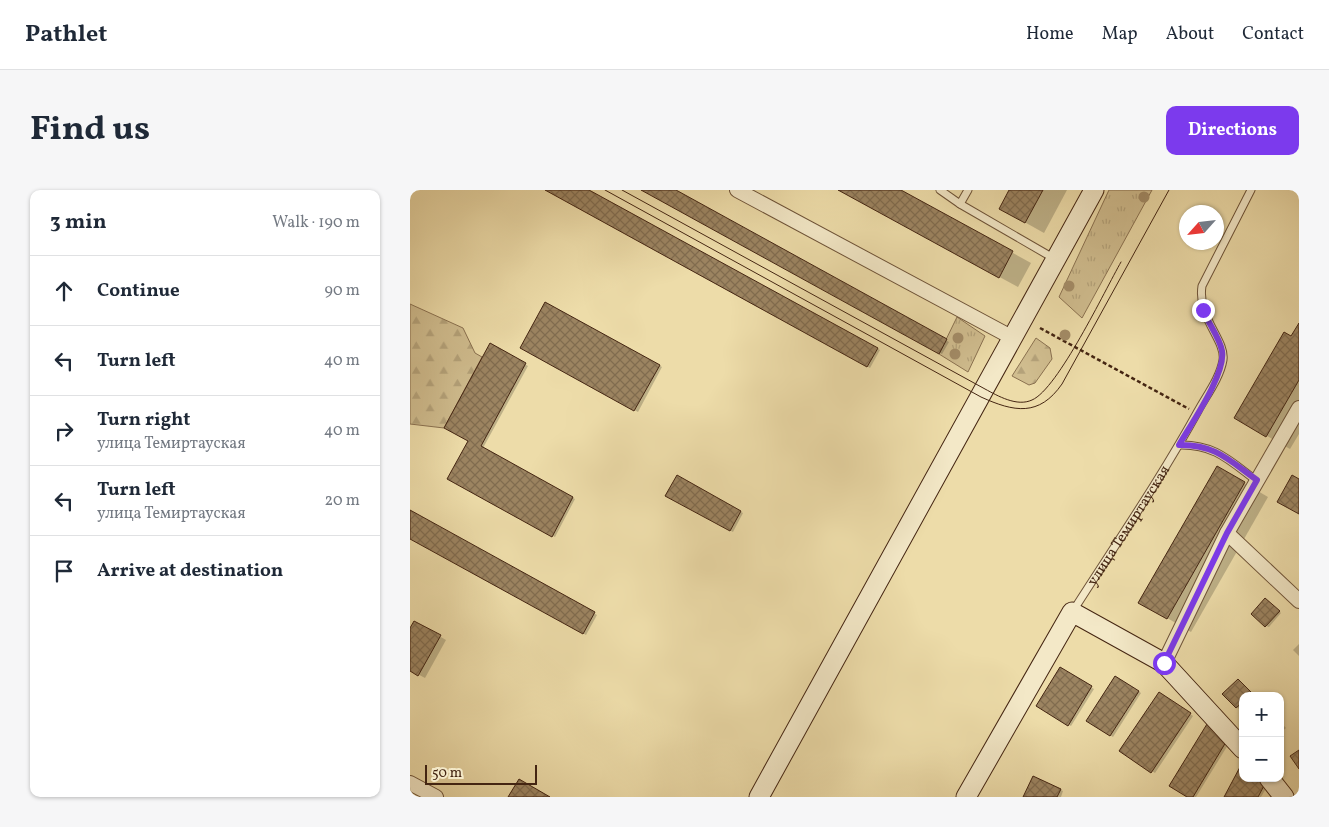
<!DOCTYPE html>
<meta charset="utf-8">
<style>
body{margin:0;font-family:Vollkorn,serif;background:#f6f6f7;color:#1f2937}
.controls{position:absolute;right:15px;bottom:15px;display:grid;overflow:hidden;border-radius:10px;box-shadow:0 1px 4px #0004}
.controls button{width:45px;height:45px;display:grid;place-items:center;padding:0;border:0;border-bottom:1px solid #e0e1e3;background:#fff;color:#1f2937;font:25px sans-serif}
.compass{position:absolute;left:769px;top:15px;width:45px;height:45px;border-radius:50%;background:#fff;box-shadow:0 1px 4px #0004;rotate:243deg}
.scale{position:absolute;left:15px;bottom:12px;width:112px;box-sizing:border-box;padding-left:5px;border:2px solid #442512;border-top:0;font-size:14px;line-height:18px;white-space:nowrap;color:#442512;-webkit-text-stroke:4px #f3e8c7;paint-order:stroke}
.stop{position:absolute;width:15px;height:15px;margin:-11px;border:4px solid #7c3aed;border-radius:50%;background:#fff}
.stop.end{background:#7c3aed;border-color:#fff;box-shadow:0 1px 5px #0008}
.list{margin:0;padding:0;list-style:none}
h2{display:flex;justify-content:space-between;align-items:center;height:65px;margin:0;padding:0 20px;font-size:21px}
h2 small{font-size:16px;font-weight:400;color:#747a83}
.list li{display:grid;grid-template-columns:32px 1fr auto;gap:15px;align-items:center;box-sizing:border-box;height:70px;padding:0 20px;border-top:1px solid #e0e1e3}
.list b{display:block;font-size:19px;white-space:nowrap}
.list p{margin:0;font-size:16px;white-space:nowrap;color:#747a83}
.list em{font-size:16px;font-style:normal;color:#747a83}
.icon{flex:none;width:28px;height:28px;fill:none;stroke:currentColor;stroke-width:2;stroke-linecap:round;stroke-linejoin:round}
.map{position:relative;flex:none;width:889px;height:607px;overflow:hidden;border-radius:10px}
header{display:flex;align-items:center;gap:30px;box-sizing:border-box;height:70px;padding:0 25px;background:#fff;border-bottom:1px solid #e0e1e3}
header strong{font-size:24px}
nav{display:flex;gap:28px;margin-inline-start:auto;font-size:18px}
.intro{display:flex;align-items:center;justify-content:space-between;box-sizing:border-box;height:120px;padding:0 30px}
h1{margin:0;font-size:35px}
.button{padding:12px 22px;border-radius:10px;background:#7c3aed;color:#fff;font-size:18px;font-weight:700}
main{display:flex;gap:30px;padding:0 30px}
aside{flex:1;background:#fff;border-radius:10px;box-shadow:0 1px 4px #0004}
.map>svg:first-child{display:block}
.grass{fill:url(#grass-tufts);stroke:#8a7150}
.forest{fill:url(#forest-firs);stroke:#8a7150}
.shadow{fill:#0003}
.building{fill:url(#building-cross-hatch);stroke:#442512}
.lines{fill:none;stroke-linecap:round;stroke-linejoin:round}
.lane-casing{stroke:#6e5338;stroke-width:9}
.street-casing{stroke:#6e5338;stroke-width:16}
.secondary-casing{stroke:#442512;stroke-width:21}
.path{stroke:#442512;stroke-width:2.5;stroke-dasharray:4 2.5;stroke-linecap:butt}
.lane{stroke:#f3e8c7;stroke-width:7}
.street{stroke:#f3e8c7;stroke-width:14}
.secondary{stroke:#f3e8c7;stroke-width:19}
.tram{stroke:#442512;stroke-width:1}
.tree{fill:#a38c67}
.route{stroke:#7c3aed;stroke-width:6}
.labels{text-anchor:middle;stroke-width:4;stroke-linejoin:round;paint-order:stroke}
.street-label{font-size:15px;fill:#442512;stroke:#f3e8c7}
</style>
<header>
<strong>Pathlet</strong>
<nav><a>Home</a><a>Map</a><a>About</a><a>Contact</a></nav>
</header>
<div class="intro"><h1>Find us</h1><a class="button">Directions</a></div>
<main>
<aside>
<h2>3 min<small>Walk · 190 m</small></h2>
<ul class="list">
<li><svg class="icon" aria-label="ahead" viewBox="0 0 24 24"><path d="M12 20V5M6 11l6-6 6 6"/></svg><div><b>Continue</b></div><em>90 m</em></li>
<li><svg class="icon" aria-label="left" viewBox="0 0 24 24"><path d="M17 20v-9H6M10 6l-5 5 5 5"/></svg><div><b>Turn left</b></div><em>40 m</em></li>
<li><svg class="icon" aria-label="right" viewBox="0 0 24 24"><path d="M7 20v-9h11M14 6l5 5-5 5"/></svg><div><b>Turn right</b><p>улица Темиртауская</p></div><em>40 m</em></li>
<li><svg class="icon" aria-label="left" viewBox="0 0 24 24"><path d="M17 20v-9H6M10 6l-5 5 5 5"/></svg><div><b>Turn left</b><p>улица Темиртауская</p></div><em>20 m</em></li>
<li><svg class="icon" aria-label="arrive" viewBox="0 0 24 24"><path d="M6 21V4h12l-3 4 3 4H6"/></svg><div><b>Arrive at destination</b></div></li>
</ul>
</aside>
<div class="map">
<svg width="889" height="607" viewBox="0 0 889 607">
<defs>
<pattern id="grass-tufts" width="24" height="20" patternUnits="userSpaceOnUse" patternTransform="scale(1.25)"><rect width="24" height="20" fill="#d0bd8f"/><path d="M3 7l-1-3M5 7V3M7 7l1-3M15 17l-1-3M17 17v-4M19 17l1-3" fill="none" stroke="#b4a27a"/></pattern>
<pattern id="forest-firs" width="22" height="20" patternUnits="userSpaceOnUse" patternTransform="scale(1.25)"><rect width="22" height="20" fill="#d0bd8f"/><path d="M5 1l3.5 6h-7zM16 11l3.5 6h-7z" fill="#b4a27a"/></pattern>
<pattern id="building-cross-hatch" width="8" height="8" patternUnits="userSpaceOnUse" patternTransform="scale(1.25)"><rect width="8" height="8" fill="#9c8461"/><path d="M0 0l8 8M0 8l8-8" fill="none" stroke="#816c4f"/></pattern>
</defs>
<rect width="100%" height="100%" fill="#eddca9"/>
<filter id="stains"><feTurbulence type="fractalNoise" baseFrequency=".004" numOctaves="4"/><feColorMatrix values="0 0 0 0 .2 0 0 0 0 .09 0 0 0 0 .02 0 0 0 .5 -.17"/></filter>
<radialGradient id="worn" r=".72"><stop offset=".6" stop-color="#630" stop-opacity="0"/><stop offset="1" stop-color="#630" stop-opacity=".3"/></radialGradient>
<g class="grass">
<path d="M699 0H742L672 128 649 107Z"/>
<path d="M547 127 575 146 558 182 529 164Z"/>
</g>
<g class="forest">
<path d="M0 114 53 138 65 163 72 167 34 238 0 234Z"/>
<path d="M626 148 640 158 642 169 625 193 619 195 602 186Z"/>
</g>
<g class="shadow">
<path d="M137 0H177L470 160 460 178Z"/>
<path d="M233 0H263L539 152 532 164Z"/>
<path d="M429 0H488L621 73 608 97Z"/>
<path d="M601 0H657L634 43 609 29Z"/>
<path d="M136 113 252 177 228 222 112 158Z"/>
<path d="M889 136V244L880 259 825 228Z"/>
<path d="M81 155 118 176 73 258 165 309 145 347 39 289 59 251Z"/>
<path d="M807 277 858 307 781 442 730 412Z"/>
<path d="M267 287 333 323 323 342 257 305Z"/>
<path d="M0 321 187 425 176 445 0 348Z"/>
<path d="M858 411 871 423 859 437 856 436Z"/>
<path d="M5 432 36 450 15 488 0 480V441Z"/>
<path d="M889 454V466L883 460Z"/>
<path d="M650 479 684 499 661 536 628 516Z"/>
<path d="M706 487 731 503 703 547 678 531Z"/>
<path d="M828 490 844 506H833V516L829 519 827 517Z"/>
<path d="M749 503 783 526 745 583 711 561Z"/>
<path d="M870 532 876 538 870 543Z"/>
<path d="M797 536 821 550 786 607H780Z"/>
<path d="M624 587 653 601 651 607H614Z"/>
<path d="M833 588 858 595 851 607H815Z"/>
</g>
<g class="building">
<path d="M135 0H179L468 158 457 177Z"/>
<path d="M231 0H266L537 149 529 164Z"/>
<path d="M428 0H491L603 61 589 88Z"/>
<path d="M599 0H633L615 33 589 19Z"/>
<path d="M135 112 250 175 224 221 110 158Z"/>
<path d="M889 133V190L856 247 824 228 874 142 881 146Z"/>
<path d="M80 153 116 173 71 256 163 307 142 347 37 289 58 251 34 238Z"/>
<path d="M807 276 835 292 757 429 728 413Z"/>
<path d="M267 285 331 321 320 341 255 306Z"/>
<path d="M882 285 889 289V324L867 312Z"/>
<path d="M0 320 185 422 173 444 0 349Z"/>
<path d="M855 408 870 421 855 437 841 424Z"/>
<path d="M4 431 31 445 8 486 0 481V438Z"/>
<path d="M650 477 682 496 658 536 626 516Z"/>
<path d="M705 486 729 501 700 546 676 531Z"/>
<path d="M828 489 842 503 833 506V512L826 518 812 504Z"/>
<path d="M749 502 781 523 741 583 709 561Z"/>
<path d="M797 534 819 547 783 607H777L759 596Z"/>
<path d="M889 560V579L880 566Z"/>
<path d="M830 577 833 579V588H849L856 592 848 607H814Z"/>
<path d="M623 586 651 599 647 607H613Z"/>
<path d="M109 589 140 607H98Z"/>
</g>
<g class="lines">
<defs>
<g id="lane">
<path d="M530 0 550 14 558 0"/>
<path d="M550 14 645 69"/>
<path d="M769 255C805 254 820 271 847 291"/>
<path id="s1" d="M663 421C705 355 750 290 788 221 796 206 810 188 813 170 816 150 787 128 792 96L841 0"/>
</g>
<g id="street">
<path d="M327 0 603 148"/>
<path d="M817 343 889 411"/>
<path d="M754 473 817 343 889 218"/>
<path d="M0 593 26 607"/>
</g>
<g id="secondary">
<path d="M859 588 874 607"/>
<path d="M349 607 684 0"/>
<path d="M556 607 662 422 754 473 833 559"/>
</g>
</defs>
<use href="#lane" class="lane-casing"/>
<use href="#street" class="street-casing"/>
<use href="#secondary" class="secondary-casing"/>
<path class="path" d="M630 138 779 219"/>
<use href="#lane" class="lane"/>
<use href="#street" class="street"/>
<use href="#secondary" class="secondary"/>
<g class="tram">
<path d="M195 0 571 207C604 222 629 227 652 194L759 0"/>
<path d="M212 0 575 199C588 206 607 217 622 210 648 199 695 100 711 72"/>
</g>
</g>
<g class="tree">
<circle cx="734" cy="7" r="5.5"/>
<circle cx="659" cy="96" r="5.5"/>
<circle cx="655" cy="145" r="5.5"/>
<circle cx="548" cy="148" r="5.5"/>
<circle cx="545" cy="164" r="5.5"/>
</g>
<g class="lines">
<path class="route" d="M754 473 817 343 847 290C820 271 805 254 769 255 781 234 816 184 812 161 810 148 798 133 793 120"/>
</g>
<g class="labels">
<g class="street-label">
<text dy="5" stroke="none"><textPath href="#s1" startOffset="102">улица Темиртауская</textPath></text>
</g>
</g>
<rect width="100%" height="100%" filter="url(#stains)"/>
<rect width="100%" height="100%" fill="url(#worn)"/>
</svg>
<div class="controls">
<button>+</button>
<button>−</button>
</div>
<svg class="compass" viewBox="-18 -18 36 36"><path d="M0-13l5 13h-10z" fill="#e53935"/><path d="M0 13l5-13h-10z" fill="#747a83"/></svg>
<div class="scale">50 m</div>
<div class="stop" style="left:754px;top:473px"></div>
<div class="stop end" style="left:793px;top:120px"></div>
</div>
</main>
